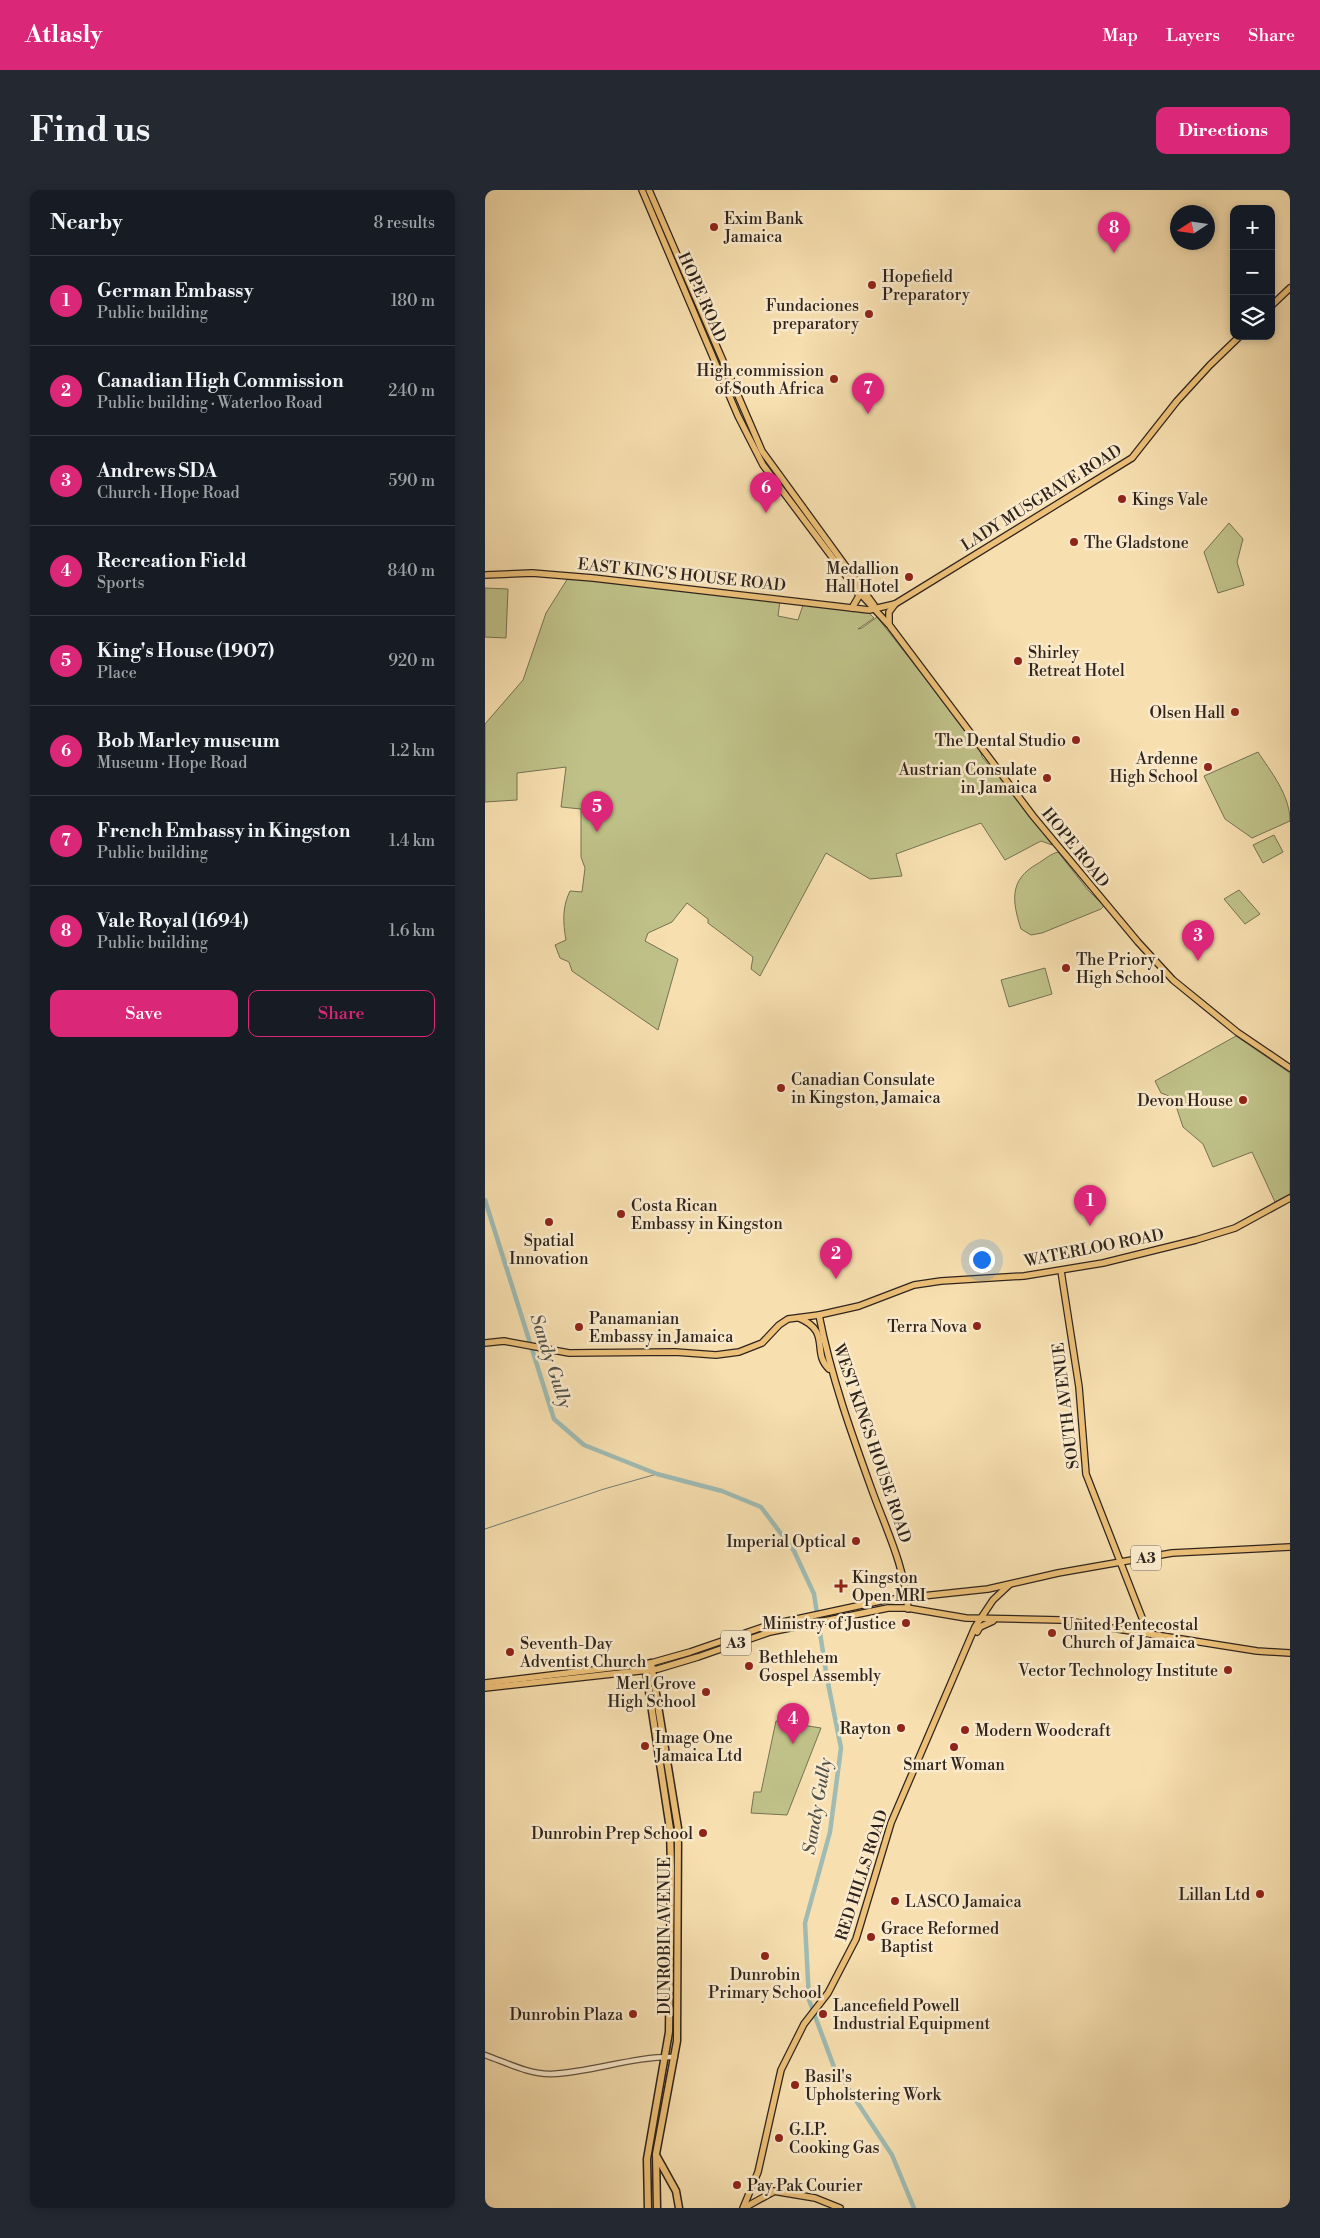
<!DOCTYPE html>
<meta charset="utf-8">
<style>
body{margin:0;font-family:"Libre Bodoni",serif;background:#242831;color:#f1f3f6}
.controls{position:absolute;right:15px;top:15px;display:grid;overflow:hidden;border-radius:10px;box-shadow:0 2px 8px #0003}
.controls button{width:45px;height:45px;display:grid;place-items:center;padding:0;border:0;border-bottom:1px solid #363941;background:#171b24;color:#f1f3f6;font:25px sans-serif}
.compass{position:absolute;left:685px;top:15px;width:45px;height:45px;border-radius:50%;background:#171b24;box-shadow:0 2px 8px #0003;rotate:258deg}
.you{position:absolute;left:496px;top:1069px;width:18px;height:18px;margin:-12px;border:4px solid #fff;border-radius:50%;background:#1a73e8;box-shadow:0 0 0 8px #1a73e833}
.badge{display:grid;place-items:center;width:32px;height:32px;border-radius:50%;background:#db2777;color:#fff;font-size:16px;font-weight:700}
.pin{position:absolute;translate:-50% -41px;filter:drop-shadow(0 1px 2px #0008)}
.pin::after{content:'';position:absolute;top:26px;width:18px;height:15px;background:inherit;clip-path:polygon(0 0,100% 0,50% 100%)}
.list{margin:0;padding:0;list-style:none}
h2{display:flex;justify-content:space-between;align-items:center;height:65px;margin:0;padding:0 20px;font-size:21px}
h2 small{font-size:16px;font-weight:400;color:#9ea1a6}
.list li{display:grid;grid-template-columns:32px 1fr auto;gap:15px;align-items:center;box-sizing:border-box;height:90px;padding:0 20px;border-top:1px solid #363941}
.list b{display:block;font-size:19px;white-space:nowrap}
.list p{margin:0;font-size:16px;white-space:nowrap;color:#9ea1a6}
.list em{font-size:16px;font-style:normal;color:#9ea1a6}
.actions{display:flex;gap:10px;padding:15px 20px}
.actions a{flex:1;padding:11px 0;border:1px solid #db2777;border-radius:10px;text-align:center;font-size:18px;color:#db2777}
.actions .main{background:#db2777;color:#fff}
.icon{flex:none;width:28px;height:28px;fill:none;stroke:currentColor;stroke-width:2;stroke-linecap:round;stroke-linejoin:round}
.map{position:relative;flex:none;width:805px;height:2018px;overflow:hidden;border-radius:10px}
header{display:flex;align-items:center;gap:30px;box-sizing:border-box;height:70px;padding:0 25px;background:#db2777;color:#fff}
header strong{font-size:24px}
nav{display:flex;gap:28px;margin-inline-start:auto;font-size:18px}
.intro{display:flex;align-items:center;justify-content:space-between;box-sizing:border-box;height:120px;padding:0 30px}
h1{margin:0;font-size:35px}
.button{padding:12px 22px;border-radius:10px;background:#db2777;color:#fff;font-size:18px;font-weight:700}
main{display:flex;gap:30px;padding:0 30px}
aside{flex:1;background:#171b24;border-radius:10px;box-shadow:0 2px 8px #0003}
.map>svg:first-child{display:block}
.green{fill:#bfc188;stroke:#767252}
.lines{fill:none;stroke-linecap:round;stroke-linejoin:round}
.stream{stroke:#727f77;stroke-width:1}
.canal{stroke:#9fbbb3;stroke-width:4.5}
.minor-casing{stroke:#605342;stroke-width:7}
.major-casing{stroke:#2e241d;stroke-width:8}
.highway-casing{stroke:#2e241d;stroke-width:9}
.minor{stroke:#faeacb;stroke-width:4.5}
.major{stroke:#ecc078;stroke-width:5.5}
.highway{stroke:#ecc078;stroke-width:6}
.poi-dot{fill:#8f2418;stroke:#faeacb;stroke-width:2}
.labels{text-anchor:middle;stroke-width:5;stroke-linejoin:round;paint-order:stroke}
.shield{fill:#faeacb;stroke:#6b5f51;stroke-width:1}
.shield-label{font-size:15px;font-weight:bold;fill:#2e241d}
.poi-label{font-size:16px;fill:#2e241d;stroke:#faeacb;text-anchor:start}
.street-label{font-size:16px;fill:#2e241d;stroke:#faeacb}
.water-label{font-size:18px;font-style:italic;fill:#50514a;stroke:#faeacb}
</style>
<header>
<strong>Atlasly</strong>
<nav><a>Map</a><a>Layers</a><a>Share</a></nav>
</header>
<div class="intro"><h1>Find us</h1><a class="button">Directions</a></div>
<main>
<aside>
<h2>Nearby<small>8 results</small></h2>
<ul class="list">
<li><span class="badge">1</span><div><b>German Embassy</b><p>Public building</p></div><em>180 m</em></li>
<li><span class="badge">2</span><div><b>Canadian High Commission</b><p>Public building · Waterloo Road</p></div><em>240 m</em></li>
<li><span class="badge">3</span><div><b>Andrews SDA</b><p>Church · Hope Road</p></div><em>590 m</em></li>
<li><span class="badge">4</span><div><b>Recreation Field</b><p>Sports</p></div><em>840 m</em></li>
<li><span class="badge">5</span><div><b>King's House (1907)</b><p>Place</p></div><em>920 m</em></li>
<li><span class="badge">6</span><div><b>Bob Marley museum</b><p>Museum · Hope Road</p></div><em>1.2 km</em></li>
<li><span class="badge">7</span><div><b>French Embassy in Kingston</b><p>Public building</p></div><em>1.4 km</em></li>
<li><span class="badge">8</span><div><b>Vale Royal (1694)</b><p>Public building</p></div><em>1.6 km</em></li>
</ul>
<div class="actions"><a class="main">Save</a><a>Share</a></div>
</aside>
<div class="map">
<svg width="805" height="2018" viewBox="0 0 805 2018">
<rect width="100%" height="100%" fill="#f7dfaf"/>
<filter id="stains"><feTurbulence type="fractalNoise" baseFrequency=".004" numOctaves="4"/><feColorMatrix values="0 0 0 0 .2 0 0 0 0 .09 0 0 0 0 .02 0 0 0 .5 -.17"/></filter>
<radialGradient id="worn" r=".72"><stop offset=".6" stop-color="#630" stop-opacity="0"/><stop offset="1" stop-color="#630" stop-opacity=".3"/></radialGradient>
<g class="green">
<path d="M744 333 758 349 752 372 759 395 733 403 719 362Z"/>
<path d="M83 388 295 411 293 426 313 430 318 415 383 422 389 428 373 439 377 438 392 427 495 558 497 567 536 612 567 655 556 651 520 670 496 633 411 664 417 686 385 689 341 663 275 786 266 779 268 767 223 733V729L202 713 187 732 163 743 160 751 193 769 173 840 87 781 84 772 75 768 70 755 81 750C78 733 77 717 85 701L97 702 100 678 96 667V619L76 617 81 577 32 583V610L0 612V534L38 490 61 423Z"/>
<path d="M0 398 23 399 21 448 0 447Z"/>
<path d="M773 562C786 582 805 605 805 631L767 648 740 629 719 586Z"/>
<path d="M789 645 798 662 778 673 768 655Z"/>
<path d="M573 662 603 700 619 716 616 719 557 743 546 745 536 739C527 711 524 690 552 674 559 670 565 664 573 662Z"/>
<path d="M754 700 775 724 760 734 739 709Z"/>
<path d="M560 778 567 804 524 817 516 790Z"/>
<path d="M751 846 805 883V1004L790 1012 767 962 728 977 718 954 698 937 690 913 684 906 676 903 670 891Z"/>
<path d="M291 1531 336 1538 302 1625 266 1623 269 1602H276Z"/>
</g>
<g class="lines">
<path class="stream" d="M0 1339 119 1299 172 1284"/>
<path class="canal" d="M0 1010 69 1229 99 1255 172 1284 237 1301 276 1317 309 1361 329 1404 342 1488 356 1558 345 1642 320 1733 324 1810 349 1877 407 1965 429 2018"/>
<defs>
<path id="minor" d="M0 1865C20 1872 45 1885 67 1884 109 1882 148 1866 190 1867"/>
<g id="major">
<path d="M157 0 253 226 278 275 371 399 405 436 548 626 653 752 688 790 752 842 805 878"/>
<path d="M164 0 277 261 389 415"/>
<path d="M786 116 805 98"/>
<path d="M0 385 47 383 108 388 384 420 410 414 647 268 692 211 725 175 755 146"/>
<path d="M367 418 374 406 372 402"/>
<path d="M404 434V422L410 414"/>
<path d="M576 1081 594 1197 601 1284 663 1443"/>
<path d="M334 1125C346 1187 367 1245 388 1303 402 1341 420 1378 423 1419"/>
<path d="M314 1128C347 1142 326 1162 344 1179"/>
<path d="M0 1153 19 1151 84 1163 190 1162 231 1165 254 1162 277 1153 294 1135 303 1129 334 1125 374 1116 429 1095 456 1091 539 1086 618 1073 711 1050 750 1038 805 1008"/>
<path d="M492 1442 495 1437 508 1431"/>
<path d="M0 1493 166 1473 205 1462 284 1435 400 1410 503 1399 573 1383 687 1363 805 1357"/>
<path d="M0 1498 173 1479 213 1467 285 1442 403 1418H422L481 1428 576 1430 772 1461 805 1463"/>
<path d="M269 1995 282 2000 330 2008 355 2018"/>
<path d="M258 2018 273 1982 296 1880 319 1834 343 1803 371 1749 406 1633 490 1437 508 1410 524 1395"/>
<path d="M259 2018 288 2002"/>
</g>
<g id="highway">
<path d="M166 1473 193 1638 192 1851 171 1964 172 2018"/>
<path d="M160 1475 185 1639 186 1678 184 1842 162 1969 163 2018"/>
<path d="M171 1965 191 2001 194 2018"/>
</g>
</defs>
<use href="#minor" class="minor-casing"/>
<use href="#major" class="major-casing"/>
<use href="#highway" class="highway-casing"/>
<use href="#minor" class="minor"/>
<use href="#major" class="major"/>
<use href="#highway" class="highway"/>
</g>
<g class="poi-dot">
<circle cx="229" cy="37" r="5"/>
<circle cx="387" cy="95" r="5"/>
<circle cx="384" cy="124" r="5"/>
<circle cx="349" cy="189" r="5"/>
<circle cx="637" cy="309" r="5"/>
<circle cx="589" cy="352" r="5"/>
<circle cx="424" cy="387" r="5"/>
<circle cx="533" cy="471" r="5"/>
<circle cx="750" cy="522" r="5"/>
<circle cx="591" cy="550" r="5"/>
<circle cx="723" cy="577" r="5"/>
<circle cx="562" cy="588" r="5"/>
<circle cx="581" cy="778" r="5"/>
<circle cx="296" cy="898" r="5"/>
<circle cx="758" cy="910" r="5"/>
<circle cx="136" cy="1024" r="5"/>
<circle cx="64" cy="1032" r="5"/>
<circle cx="492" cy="1136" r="5"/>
<circle cx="94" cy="1137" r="5"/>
<circle cx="371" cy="1351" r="5"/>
<path d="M353.5 1388.5h5v5h5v5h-5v5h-5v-5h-5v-5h5z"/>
<circle cx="421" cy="1433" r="5"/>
<circle cx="567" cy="1443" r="5"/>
<circle cx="25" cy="1462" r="5"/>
<circle cx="264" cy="1476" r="5"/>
<circle cx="743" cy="1480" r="5"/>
<circle cx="221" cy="1502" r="5"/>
<circle cx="416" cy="1538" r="5"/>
<circle cx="480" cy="1540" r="5"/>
<circle cx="160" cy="1556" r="5"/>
<circle cx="469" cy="1557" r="5"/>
<circle cx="218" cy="1643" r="5"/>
<circle cx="775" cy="1704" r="5"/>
<circle cx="410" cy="1711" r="5"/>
<circle cx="386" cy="1747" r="5"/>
<circle cx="280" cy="1766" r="5"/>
<circle cx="148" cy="1824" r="5"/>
<circle cx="338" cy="1824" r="5"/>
<circle cx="310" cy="1895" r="5"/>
<circle cx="294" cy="1948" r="5"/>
<circle cx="252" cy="1995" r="5"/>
</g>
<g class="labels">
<g class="shield">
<rect x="646" y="1355.5" width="30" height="25" rx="4"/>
<rect x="236" y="1440.5" width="30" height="25" rx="4"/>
</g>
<g class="shield-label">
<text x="661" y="1373">A3</text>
<text x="251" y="1458">A3</text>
</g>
<g class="poi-label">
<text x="239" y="34">Exim Bank<tspan x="239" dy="18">Jamaica</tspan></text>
<text x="397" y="92">Hopefield<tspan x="397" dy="18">Preparatory</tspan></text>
<text x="374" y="121" text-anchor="end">Fundaciones<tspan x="374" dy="18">preparatory</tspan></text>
<text x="339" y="186" text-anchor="end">High commission<tspan x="339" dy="18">of South Africa</tspan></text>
<text x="647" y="315">Kings Vale</text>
<text x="599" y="358">The Gladstone</text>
<text x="414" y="384" text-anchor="end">Medallion<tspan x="414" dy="18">Hall Hotel</tspan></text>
<text x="543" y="468">Shirley<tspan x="543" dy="18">Retreat Hotel</tspan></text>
<text x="740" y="528" text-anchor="end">Olsen Hall</text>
<text x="581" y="556" text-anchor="end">The Dental Studio</text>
<text x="713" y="574" text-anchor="end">Ardenne<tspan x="713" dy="18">High School</tspan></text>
<text x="552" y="585" text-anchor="end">Austrian Consulate<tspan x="552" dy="18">in Jamaica</tspan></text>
<text x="591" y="775">The Priory<tspan x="591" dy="18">High School</tspan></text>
<text x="306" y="895">Canadian Consulate<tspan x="306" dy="18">in Kingston, Jamaica</tspan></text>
<text x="748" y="916" text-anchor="end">Devon House</text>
<text x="146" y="1021">Costa Rican<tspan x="146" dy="18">Embassy in Kingston</tspan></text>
<text x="64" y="1056" text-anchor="middle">Spatial<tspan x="64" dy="18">Innovation</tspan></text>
<text x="104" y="1134">Panamanian<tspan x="104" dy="18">Embassy in Jamaica</tspan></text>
<text x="482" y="1142" text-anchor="end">Terra Nova</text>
<text x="361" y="1357" text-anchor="end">Imperial Optical</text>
<text x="367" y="1393">Kingston<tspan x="367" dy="18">Open MRI</tspan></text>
<text x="411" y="1439" text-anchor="end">Ministry of Justice</text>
<text x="577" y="1440">United Pentecostal<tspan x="577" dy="18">Church of Jamaica</tspan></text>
<text x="35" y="1459">Seventh-Day<tspan x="35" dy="18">Adventist Church</tspan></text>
<text x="274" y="1473">Bethlehem<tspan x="274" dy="18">Gospel Assembly</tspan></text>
<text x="733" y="1486" text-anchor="end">Vector Technology Institute</text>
<text x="211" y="1499" text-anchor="end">Merl Grove<tspan x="211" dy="18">High School</tspan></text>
<text x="406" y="1544" text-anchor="end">Rayton</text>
<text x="490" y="1546">Modern Woodcraft</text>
<text x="170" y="1553">Image One<tspan x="170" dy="18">Jamaica Ltd</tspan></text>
<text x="469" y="1580" text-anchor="middle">Smart Woman</text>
<text x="208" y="1649" text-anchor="end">Dunrobin Prep School</text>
<text x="765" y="1710" text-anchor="end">Lillan Ltd</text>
<text x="420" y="1717">LASCO Jamaica</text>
<text x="396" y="1744">Grace Reformed<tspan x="396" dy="18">Baptist</tspan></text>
<text x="280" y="1790" text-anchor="middle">Dunrobin<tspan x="280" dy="18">Primary School</tspan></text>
<text x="348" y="1821">Lancefield Powell<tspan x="348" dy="18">Industrial Equipment</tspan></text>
<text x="138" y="1830" text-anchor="end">Dunrobin Plaza</text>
<text x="320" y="1892">Basil's<tspan x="320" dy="18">Upholstering Work</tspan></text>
<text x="304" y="1945">G.I.P.<tspan x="304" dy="18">Cooking Gas</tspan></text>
<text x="262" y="2001">Pay Pak Courier</text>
</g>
<g class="street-label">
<text transform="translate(218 107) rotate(66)" y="6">HOPE ROAD</text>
<text transform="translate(556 307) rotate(-32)" y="6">LADY MUSGRAVE ROAD</text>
<text transform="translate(197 384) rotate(6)" y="6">EAST KING'S HOUSE ROAD</text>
<text transform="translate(591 657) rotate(51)" y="6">HOPE ROAD</text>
<text transform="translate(609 1057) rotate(-11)" y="6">WATERLOO ROAD</text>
<text transform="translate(580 1216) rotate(-97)" y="6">SOUTH AVENUE</text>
<text transform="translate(388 1253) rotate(71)" y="6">WEST KINGS HOUSE ROAD</text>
<text transform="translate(376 1685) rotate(-72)" y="6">RED HILLS ROAD</text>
<text transform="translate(179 1746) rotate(-90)" y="6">DUNROBIN AVENUE</text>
</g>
<g class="water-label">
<text transform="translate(66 1171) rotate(72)" y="6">Sandy Gully</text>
<text transform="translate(332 1616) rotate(-80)" y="6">Sandy Gully</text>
</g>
</g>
<rect width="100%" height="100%" filter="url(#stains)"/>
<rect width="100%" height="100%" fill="url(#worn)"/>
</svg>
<div class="controls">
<button>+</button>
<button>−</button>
<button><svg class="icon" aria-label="layers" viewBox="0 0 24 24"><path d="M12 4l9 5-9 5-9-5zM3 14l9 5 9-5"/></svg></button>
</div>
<svg class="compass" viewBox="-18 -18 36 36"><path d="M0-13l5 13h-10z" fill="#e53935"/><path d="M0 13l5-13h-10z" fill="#9ea1a6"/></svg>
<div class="you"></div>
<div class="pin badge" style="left:605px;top:1036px">1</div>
<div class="pin badge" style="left:351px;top:1089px">2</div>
<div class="pin badge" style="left:713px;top:771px">3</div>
<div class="pin badge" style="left:308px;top:1554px">4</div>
<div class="pin badge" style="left:112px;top:642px">5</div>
<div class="pin badge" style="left:281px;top:323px">6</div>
<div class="pin badge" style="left:383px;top:224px">7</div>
<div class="pin badge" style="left:629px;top:63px">8</div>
</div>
</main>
